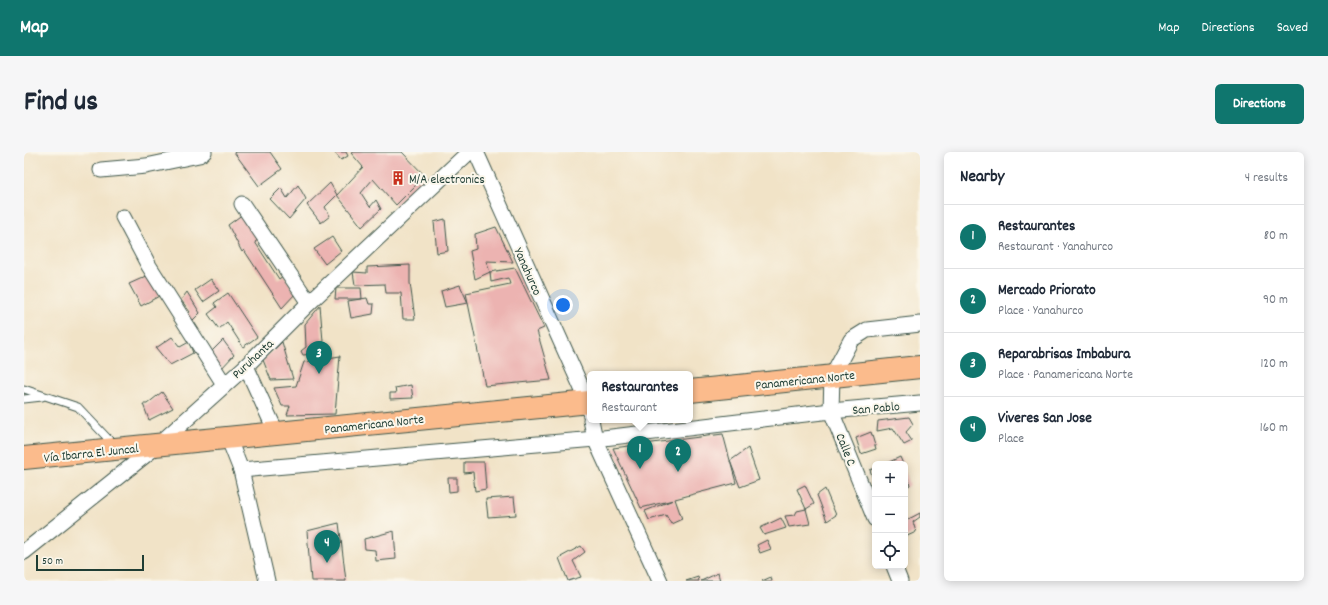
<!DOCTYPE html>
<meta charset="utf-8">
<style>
body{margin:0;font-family:Dekko,sans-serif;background:#f6f6f7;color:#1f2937}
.controls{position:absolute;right:12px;bottom:12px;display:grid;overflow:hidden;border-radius:6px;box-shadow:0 2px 10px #0003}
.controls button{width:36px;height:36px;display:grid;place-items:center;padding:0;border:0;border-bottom:1px solid #e0e1e3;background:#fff;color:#1f2937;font:20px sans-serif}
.scale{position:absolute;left:12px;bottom:10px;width:108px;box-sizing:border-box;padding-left:4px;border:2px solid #1f3d34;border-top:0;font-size:11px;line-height:14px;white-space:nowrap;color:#1f3d34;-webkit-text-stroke:3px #fbf7ec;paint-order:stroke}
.you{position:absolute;left:539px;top:153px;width:14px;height:14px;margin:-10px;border:3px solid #fff;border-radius:50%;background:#1a73e8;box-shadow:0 0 0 6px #1a73e833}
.badge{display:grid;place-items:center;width:26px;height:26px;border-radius:50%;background:#0f766e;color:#fff;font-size:13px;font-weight:700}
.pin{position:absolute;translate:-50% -33px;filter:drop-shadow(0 1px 2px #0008)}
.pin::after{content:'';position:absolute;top:21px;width:14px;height:12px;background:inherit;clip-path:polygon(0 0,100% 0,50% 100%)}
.popup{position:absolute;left:563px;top:219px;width:106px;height:52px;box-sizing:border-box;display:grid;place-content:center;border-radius:6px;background:#fff;filter:drop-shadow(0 1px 3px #0005);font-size:13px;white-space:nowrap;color:#747a83}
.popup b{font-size:15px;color:#1f2937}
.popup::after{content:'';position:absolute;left:50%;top:100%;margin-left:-8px;border:8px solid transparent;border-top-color:#fff}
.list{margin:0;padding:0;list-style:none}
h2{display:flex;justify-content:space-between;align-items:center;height:52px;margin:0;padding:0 16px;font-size:17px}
h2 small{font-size:13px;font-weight:400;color:#747a83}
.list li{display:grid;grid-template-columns:26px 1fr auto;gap:12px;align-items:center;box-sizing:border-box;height:64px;padding:0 16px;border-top:1px solid #e0e1e3}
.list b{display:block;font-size:15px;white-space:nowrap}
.list p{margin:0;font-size:13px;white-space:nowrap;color:#747a83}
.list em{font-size:13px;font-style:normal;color:#747a83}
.icon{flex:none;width:22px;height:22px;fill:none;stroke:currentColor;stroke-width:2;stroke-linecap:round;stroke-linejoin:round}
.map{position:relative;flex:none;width:896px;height:429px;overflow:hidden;border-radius:6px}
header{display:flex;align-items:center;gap:24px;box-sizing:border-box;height:56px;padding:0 20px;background:#0f766e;color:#fff}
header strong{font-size:19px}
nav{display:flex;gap:22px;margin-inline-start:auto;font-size:14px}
.intro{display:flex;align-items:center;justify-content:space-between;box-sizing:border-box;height:96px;padding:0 24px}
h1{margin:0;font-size:28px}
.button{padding:10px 18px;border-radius:6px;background:#0f766e;color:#fff;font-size:14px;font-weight:700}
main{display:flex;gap:24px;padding:0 24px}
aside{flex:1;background:#fff;border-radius:6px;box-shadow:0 2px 10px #0003}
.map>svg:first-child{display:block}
.building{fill:#ecb3b1}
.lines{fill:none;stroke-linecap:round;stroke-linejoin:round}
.service-casing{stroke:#3e564a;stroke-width:9}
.minor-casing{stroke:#3e564a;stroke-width:17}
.trunk-casing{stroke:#3e564a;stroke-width:24}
.service{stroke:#fff;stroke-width:7}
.minor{stroke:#fff;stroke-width:15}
.trunk{stroke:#fbbb8c;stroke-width:22}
.labels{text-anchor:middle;stroke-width:4;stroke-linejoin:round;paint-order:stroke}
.poi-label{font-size:13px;fill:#1f3d34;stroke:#fbf7ec;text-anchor:start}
.street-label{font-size:13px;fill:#1f3d34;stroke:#fbf7ec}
</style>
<header>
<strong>Map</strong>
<nav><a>Map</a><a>Directions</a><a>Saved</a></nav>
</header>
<div class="intro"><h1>Find us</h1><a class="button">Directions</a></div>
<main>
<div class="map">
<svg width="896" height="429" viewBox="0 0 896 429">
<rect width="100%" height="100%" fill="#fbf7ec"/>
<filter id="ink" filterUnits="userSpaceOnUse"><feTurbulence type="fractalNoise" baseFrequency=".025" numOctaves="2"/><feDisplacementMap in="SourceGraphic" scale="8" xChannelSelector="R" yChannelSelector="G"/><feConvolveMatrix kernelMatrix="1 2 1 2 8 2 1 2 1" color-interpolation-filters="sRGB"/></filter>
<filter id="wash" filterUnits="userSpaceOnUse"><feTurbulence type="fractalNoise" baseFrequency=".012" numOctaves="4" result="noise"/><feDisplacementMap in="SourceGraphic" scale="16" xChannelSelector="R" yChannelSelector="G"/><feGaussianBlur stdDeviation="0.9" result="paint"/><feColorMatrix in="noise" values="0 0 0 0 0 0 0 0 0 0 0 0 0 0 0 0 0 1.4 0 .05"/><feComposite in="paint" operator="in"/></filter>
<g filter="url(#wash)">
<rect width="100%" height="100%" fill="#f1e3c7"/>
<g id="blocks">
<g class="building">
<path d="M210 0H246L258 17 235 34Z"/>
<path d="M310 0H322L324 4 317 8Z"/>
<path d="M329 0H378L401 24 372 53 349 27 337 41 346 55 352 48 357 57 338 75 313 43 339 15 327 1Z"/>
<path d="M306 31 313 43 301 55 306 64 297 71 283 53Z"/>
<path d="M274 33 282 47 265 67 246 47 257 36 263 46Z"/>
<path d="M219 62 235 87 231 90 255 127 260 123 272 141 258 156 220 98 218 100 204 73Z"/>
<path d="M421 67 424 99 413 101 410 70Z"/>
<path d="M472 75 489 110 462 109 466 120 491 116 520 176 513 179 527 228 461 234 444 151 421 155 417 139 436 133 444 151 442 141 486 132 484 126 467 130 466 120 451 127 446 99 452 97 451 82Z"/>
<path d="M308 85 317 99 301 112 290 97Z"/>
<path d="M386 113V131L391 167H379L377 141H362L361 132 331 133 329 120 343 121V115Z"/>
<path d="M125 123 137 143 117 154 105 132Z"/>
<path d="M187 127 195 139 179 150 171 138Z"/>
<path d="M312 136H337L338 147H311Z"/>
<path d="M163 140 176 161 163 174 161 164 166 160 157 148Z"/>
<path d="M204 141 233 185 219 195 203 170 195 177 184 162 193 155 190 151Z"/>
<path d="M343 146 345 152H350L349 162 327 166 324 149Z"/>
<path d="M296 154 300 201 279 203 277 199 282 195 281 172Z"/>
<path d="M148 185 156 195 165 190 169 201 146 213 132 196Z"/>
<path d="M199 188 210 203 196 218 185 202Z"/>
<path d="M258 190 269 227 247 228 239 208Z"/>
<path d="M316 204 311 262 263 263 266 254H258L250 236 272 234 280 210Z"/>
<path d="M387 233 389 246 366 247V241H372L371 236Z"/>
<path d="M138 240 149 256 125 268 119 252H123Z"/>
<path d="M885 265 889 272 882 280 888 289 880 293 869 276 853 279 854 269Z"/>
<path d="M847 280 852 297 837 302 832 286Z"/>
<path d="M699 282 712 331 651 347 658 367 647 372 642 363 625 368 621 359 649 348 617 356 589 296Z"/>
<path d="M724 296 735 328 716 335 706 309Z"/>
<path d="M876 305 879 312H861Z"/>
<path d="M440 310H460L462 337 451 339 449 320 440 321Z"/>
<path d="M851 316V332L846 318Z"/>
<path d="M881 319 886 333 881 336Z"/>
<path d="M424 326H433V339L425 340Z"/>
<path d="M781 333 790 352 782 357 786 372 765 375 761 364 771 363 773 359 782 357 773 337Z"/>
<path d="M801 337 812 363 803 369 793 343Z"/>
<path d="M490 345 492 363 464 365 462 347Z"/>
<path d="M896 361V365L889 370 892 380 881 385V369Z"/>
<path d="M757 366 762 376 740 383 736 376Z"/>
<path d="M315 371 322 429H287L283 379Z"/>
<path d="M370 379 372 407 352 409 351 398 341 397 340 387Z"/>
<path d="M743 388 747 397 736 401 733 393Z"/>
<path d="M557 394 561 400 549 409 557 425 544 429 535 406Z"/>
<path d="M694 421 696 429H677Z"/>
<path d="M674 425 675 429H662Z"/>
<path d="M747 425 748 429H738Z"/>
</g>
</g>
</g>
<g filter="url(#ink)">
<use href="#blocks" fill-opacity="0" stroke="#3e564a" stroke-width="1"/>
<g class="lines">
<defs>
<g id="service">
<path d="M0 237 54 255 89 292"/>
<path d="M0 247 18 245"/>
</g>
<g id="minor">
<path d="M452 0 564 250 566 261"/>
<path d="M77 18 122 14 175 3 180 0"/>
<path d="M218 52 285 151"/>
<path d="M99 65 125 114 200 232"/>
<path d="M222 214 252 280"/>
<path d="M567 268 571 287 636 429"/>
<path d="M204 285 217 318 243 429"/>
<path d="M217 318 571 287 807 259 896 251"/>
<path d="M851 367 807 259 808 224 827 188 843 178 896 172"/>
<path d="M0 400 134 293 222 214 285 151 445 0"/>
<path d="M870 414 876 429"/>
</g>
<g id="trunk">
<path d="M666 239 896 215"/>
<path d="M0 306 566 250"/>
</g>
</defs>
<use href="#service" class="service-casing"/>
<use href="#minor" class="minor-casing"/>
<use href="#trunk" class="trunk-casing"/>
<use href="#service" class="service"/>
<use href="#minor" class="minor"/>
<use href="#trunk" class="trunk"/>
</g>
</g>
<defs>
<symbol id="building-bare" viewBox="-9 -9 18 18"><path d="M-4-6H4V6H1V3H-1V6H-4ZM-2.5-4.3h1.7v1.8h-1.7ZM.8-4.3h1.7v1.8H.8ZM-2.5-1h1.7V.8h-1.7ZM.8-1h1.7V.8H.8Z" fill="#c8321e" stroke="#fbf7ec" stroke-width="2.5" paint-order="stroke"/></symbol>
</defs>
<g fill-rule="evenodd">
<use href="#building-bare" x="364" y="16" width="20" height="20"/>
</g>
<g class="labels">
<g class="poi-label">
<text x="385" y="31">M/A electronics</text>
</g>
<g class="street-label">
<text transform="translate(505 119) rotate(66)" y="5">Yanahurco</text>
<text transform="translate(228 206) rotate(-43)" y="5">Puruhanta</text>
<text transform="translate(781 227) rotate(-6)" y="5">Panamericana Norte</text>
<text transform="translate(852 255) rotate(-5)" y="5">San Pablo</text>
<text transform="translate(350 271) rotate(-6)" y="5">Panamericana Norte</text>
<text transform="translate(823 297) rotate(68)" y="5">Calle C</text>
<text transform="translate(67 300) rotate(-6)" y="5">Vía Ibarra El Juncal</text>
</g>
</g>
</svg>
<div class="controls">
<button>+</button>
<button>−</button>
<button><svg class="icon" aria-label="locate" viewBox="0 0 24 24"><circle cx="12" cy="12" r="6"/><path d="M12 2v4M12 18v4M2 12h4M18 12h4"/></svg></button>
</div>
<div class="scale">50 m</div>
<div class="you"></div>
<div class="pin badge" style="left:616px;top:317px">1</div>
<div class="popup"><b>Restaurantes</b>Restaurant</div>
<div class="pin badge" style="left:654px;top:320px">2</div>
<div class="pin badge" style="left:295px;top:222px">3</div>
<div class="pin badge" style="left:303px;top:411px">4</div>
</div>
<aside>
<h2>Nearby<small>4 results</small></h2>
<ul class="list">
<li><span class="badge">1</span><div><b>Restaurantes</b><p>Restaurant · Yanahurco</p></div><em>80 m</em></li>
<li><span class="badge">2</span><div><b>Mercado Priorato</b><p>Place · Yanahurco</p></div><em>90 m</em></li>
<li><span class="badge">3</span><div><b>Reparabrisas Imbabura</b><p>Place · Panamericana Norte</p></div><em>120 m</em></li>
<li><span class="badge">4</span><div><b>Viveres San Jose</b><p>Place</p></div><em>160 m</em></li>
</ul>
</aside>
</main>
